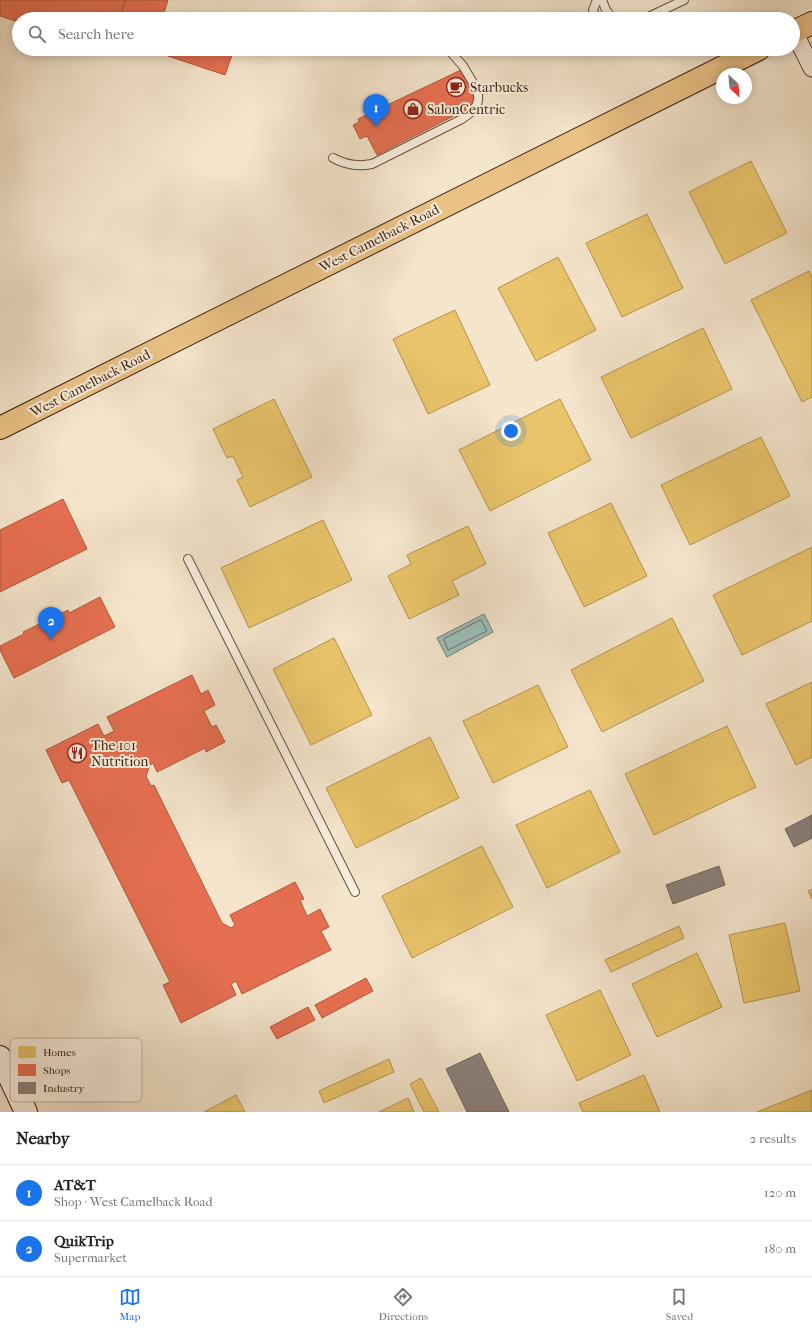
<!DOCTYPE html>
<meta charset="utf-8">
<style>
body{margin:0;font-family:"IM FELL French Canon",serif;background:#f2f2f2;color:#222}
.compass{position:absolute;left:716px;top:68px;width:36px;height:36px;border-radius:50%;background:#fff;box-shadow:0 2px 10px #0003;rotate:154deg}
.you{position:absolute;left:511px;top:431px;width:14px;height:14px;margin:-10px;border:3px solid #fff;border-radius:50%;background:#1a73e8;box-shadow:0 0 0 6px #1a73e833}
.badge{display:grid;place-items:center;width:26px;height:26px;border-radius:50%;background:#1a73e8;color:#fff;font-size:13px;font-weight:700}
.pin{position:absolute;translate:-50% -33px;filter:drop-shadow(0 1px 2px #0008)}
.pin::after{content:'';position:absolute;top:21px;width:14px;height:12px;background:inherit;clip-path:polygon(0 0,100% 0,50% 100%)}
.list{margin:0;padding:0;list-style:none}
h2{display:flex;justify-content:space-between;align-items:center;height:52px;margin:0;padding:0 16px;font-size:17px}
h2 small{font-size:13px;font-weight:400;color:#767676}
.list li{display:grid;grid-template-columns:26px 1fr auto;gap:12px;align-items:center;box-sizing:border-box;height:56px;padding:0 16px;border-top:1px solid #e0e0e0}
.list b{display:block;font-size:15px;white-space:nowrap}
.list p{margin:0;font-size:13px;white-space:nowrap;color:#767676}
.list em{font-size:13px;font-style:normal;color:#767676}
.icon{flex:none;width:22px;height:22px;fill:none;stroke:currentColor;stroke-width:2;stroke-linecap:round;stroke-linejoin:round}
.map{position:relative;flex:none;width:812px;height:1112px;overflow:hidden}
.search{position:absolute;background:#fff;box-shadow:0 2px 10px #0003;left:12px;right:12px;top:12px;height:44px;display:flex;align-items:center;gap:10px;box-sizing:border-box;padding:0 14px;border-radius:22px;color:#767676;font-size:15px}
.sheet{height:164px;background:#fff}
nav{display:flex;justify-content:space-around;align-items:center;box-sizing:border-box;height:56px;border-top:1px solid #e0e0e0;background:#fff;font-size:11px;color:#767676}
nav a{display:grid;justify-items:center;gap:2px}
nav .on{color:#1a73e8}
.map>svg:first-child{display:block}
.water{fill:#9cbebc;stroke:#747e73}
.homes{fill:#e9c46a;stroke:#b4924c}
.shops{fill:#e76f51;stroke:#b2563a}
.industry{fill:#8a817c;stroke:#716359}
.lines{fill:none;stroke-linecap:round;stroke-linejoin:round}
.shore{stroke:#6a6e61;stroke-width:1}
.service-casing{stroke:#674f38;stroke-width:10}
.minor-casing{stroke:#674f38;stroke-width:19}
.secondary-casing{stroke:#381d06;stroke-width:24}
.primary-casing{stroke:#381d06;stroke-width:24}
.service{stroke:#f8eede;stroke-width:8}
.minor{stroke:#f8eede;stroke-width:17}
.secondary{stroke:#f8eede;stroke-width:22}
.primary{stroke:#eac286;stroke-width:22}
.labels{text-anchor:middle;stroke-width:4;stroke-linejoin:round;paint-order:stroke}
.poi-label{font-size:14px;fill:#381d06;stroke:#f8eede;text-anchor:start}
.street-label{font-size:14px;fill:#381d06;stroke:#f8eede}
.key{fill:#f8eede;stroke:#beaf9d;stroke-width:1}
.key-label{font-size:11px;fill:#381d06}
</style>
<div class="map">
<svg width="812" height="1112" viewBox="0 0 812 1112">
<rect width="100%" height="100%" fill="#f4e5cc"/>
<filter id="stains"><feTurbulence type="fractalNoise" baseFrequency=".005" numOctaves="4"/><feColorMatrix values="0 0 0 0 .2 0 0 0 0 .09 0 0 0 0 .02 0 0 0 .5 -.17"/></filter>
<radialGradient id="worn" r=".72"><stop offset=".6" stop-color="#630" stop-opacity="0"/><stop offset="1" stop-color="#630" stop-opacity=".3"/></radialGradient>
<path class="water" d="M484 614 493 632 447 657 437 638Z"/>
<g class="homes">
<path d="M751 161 787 233 725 264 689 192Z"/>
<path d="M647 214 683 288 622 317 586 243Z"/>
<path d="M558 257 596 330 536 361 498 288Z"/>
<path d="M809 271 812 277V397L802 402 751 300Z"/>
<path d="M455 310 490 385 428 414 393 339Z"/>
<path d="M703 328 732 389 631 438 601 377Z"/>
<path d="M274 399 312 477 250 507 237 480 243 477 233 456 227 458 213 429Z"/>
<path d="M560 399 591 460 490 511 459 450Z"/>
<path d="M761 437 790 496 690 545 661 485Z"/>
<path d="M611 503 647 576 584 607 548 533Z"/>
<path d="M323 520 352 580 249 628 221 568Z"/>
<path d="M468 526 486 564 452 581 459 595 409 619 388 576 411 564 407 555Z"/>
<path d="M812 547V621L742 655 713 595Z"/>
<path d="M672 618 704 681 602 732 571 670Z"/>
<path d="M334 638 372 715 311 745 273 669Z"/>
<path d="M812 682V757L796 765 766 704Z"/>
<path d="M538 685 568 747 493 783 463 721Z"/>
<path d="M727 726 756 787 654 835 625 774Z"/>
<path d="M430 737 459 798 356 848 326 788Z"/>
<path d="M590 790 620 852 547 888 516 825Z"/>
<path d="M482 846 513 907 412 958 382 896Z"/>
<path d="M812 889V899L808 891Z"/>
<path d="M785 923 800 991 744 1003 729 935Z"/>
<path d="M679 926 684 938 611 972 605 960Z"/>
<path d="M697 953 722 1007 657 1037 632 984Z"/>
<path d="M600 990 631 1055 577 1081 546 1015Z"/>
<path d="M389 1059 394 1072 324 1103 319 1091Z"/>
<path d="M644 1075 660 1112H583L579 1103Z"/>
<path d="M421 1078 439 1112H424L410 1084Z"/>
<path d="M812 1090V1112H757Z"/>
<path d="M236 1095 245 1112H204Z"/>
<path d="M408 1098 414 1112H379Z"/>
</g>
<g class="shops">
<path d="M0 0H126L119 19H19V22L0 16Z"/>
<path d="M126 0H168L164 13 183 19H119Z"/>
<path d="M98 49H110L109 53Z"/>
<path d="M147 49H234L225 75Z"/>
<path d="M463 69 474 80 479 90 473 93 477 97 473 106 377 155 367 136 360 139 353 125 359 122 358 119Z"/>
<path d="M63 499 87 549 0 592V530Z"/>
<path d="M100 597 115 627 14 678 0 650V646L24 634 23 632 68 610 69 613Z"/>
<path d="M192 675 201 694 208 690 215 705 204 711 212 727 216 725 225 742 206 752 205 748 157 772 153 763 150 765 146 776 151 786 154 785 222 923 231 928 235 925 230 915 295 882 304 899 300 900 307 916 320 909 329 927 321 931 331 950 242 994 236 981 231 984 236 995 181 1023 163 985 170 982 69 780 62 783 46 750 98 724 104 736 114 731 107 717Z"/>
<path d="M366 978 373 991 322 1018 315 1005Z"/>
<path d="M308 1007 315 1020 277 1039 270 1027Z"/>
</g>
<g class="industry">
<path d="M812 815V838L794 847 785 829Z"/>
<path d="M719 866 725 885 673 904 666 885Z"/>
<path d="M480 1053 509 1112H467L446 1069Z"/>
</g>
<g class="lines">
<path class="shore" d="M481 620 487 631 448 650 444 639Z"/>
<defs>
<g id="service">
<path d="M602 0 606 10 613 19"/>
<path d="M596 19 593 10 597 0"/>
<path d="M644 19 684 0"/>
<path d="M448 49 463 66 472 81"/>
<path d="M333 158C346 165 358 167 372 164L462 119C472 112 482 105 477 91"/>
<path d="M188 559 355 892"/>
</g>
<path id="minor" d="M794 32 812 68"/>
<path id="secondary" d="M0 1057 26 1112"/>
<g id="primary">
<path d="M793 32 812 23"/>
<path d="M0 428 759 49"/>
</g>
</defs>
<use href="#service" class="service-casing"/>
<use href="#minor" class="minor-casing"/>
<use href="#secondary" class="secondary-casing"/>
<use href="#primary" class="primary-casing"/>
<use href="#service" class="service"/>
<use href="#minor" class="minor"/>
<use href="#secondary" class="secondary"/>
<use href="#primary" class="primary"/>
</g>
<defs>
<symbol id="cafe-ring" viewBox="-11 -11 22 22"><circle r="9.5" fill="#f8eede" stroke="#8f2418" stroke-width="1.5"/><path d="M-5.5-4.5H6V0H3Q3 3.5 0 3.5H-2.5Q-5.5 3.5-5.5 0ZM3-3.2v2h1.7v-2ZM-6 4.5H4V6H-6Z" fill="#8f2418"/></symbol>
<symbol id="shop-ring" viewBox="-11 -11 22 22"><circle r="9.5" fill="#f8eede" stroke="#8f2418" stroke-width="1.5"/><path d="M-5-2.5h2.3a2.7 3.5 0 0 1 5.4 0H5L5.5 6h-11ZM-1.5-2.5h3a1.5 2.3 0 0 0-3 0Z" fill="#8f2418"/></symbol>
<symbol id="restaurant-ring" viewBox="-11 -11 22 22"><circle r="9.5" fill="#f8eede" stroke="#8f2418" stroke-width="1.5"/><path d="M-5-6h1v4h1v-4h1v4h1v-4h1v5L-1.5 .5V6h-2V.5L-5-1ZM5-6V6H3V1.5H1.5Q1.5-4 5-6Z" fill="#8f2418"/></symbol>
</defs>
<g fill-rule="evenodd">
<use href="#cafe-ring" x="445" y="76" width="22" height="22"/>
<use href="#shop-ring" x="402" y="98" width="22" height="22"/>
<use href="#restaurant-ring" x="66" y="742" width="22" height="22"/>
</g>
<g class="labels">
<g class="poi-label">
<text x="470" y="92">Starbucks</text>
<text x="427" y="114">SalonCentric</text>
<text x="91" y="750">The 101<tspan x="91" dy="16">Nutrition</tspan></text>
</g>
<g class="street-label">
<text transform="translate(379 238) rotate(-27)" y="5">West Camelback Road</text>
<text transform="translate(90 383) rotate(-27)" y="5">West Camelback Road</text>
</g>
</g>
<rect x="10" y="1038" width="132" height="64" rx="6" class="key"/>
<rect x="18" y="1046" width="18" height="12" fill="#e9c46a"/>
<rect x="18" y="1064" width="18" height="12" fill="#e76f51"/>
<rect x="18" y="1082" width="18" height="12" fill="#8a817c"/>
<g class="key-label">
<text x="43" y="1056">Homes</text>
<text x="43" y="1074">Shops</text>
<text x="43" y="1092">Industry</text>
</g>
<rect width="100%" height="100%" filter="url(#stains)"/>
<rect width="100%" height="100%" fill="url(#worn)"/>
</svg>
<svg class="compass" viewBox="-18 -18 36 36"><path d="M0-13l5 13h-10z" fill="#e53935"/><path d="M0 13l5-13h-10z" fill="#767676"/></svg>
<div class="you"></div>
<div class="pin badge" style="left:376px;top:127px">1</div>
<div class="pin badge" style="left:51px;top:640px">2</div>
<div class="search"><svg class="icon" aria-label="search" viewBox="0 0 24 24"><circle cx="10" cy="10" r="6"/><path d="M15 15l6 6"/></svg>Search here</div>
</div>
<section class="sheet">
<h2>Nearby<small>2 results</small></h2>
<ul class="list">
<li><span class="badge">1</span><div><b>AT&amp;T</b><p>Shop · West Camelback Road</p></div><em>120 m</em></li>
<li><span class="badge">2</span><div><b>QuikTrip</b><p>Supermarket</p></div><em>180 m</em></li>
</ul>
</section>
<nav>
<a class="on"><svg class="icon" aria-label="map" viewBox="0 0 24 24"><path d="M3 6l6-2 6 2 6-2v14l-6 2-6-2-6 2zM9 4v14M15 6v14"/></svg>Map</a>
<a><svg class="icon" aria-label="directions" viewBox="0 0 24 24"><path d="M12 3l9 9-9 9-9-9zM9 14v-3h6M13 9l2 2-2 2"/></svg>Directions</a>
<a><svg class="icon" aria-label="saved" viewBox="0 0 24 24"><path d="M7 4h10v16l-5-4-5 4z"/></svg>Saved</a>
</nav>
